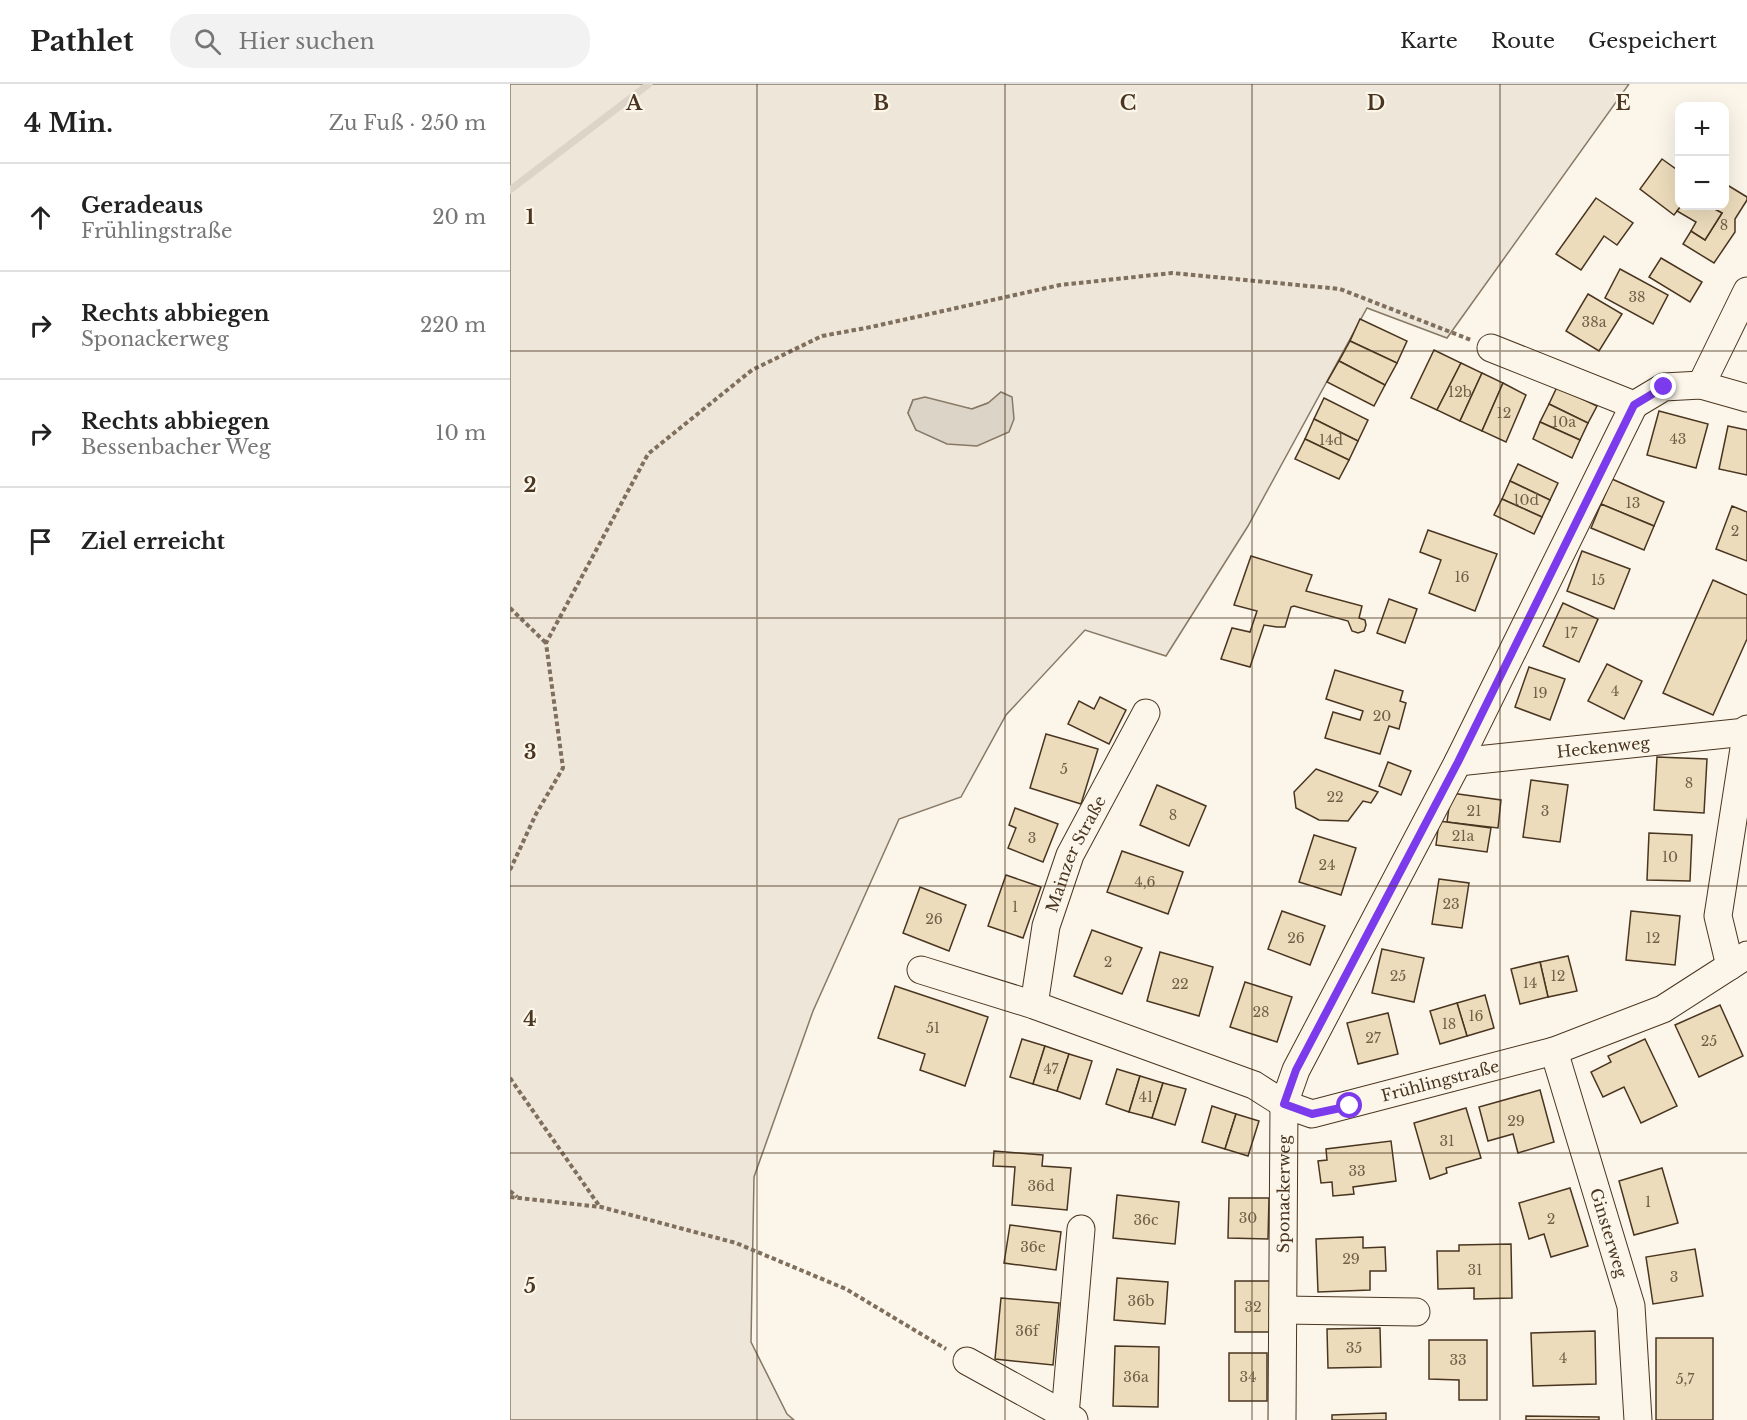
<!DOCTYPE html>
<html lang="de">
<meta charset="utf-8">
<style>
body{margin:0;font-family:"Libre Baskerville",serif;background:#f2f2f2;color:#222}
.controls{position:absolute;right:18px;top:18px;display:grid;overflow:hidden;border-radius:12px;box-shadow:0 6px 24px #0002}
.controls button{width:54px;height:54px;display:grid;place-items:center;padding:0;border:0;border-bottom:2px solid #e0e0e0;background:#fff;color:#222;font:30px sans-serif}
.stop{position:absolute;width:18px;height:18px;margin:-14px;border:4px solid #7c3aed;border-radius:50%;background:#fff}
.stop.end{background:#7c3aed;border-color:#fff;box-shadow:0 2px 6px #0008}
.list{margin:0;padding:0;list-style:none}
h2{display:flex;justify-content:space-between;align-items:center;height:78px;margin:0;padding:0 24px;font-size:26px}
h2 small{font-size:20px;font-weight:400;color:#767676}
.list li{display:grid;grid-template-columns:39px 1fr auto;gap:18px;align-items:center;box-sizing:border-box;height:108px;padding:0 24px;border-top:2px solid #e0e0e0}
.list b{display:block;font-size:22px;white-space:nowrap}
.list p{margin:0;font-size:20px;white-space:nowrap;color:#767676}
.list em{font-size:20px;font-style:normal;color:#767676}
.icon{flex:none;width:33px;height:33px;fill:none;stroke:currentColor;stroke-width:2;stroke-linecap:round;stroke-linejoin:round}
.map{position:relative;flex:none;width:1237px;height:1336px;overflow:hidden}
header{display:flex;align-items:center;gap:36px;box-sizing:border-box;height:84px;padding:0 30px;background:#fff;border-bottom:2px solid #e0e0e0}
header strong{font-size:28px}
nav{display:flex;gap:33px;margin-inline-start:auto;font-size:21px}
.search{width:420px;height:54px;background:#f2f2f2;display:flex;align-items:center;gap:15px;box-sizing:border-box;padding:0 21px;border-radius:24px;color:#767676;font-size:22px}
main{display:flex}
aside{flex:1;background:#fff}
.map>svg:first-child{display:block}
.green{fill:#ede6d9;stroke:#887966;stroke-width:1.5;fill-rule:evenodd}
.water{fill:#dcd4c6;stroke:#887966;stroke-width:1.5}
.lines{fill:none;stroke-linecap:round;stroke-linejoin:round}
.stream{stroke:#dcd4c6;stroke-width:7}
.building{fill:#ecdcbc;stroke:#4a3520;stroke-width:1.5}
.minor-casing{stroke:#4a3520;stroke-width:29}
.path{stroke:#7f6f5c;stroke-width:4;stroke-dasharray:4.5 3;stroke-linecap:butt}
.minor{stroke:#fbf6e9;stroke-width:27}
.route{stroke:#7c3aed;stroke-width:8}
.grid{fill:none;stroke:#4a3520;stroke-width:1.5;stroke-opacity:0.55}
.labels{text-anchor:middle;stroke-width:4.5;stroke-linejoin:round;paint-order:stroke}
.number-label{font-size:14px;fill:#725f47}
.street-label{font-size:16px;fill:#4a3520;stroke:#fbf6e9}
.grid-label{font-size:20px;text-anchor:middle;font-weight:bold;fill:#4a3520;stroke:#fbf6e9;stroke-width:4.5;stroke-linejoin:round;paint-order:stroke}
</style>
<header>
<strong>Pathlet</strong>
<div class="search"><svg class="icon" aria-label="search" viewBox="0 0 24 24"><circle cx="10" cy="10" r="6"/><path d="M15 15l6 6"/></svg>Hier suchen</div>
<nav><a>Karte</a><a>Route</a><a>Gespeichert</a></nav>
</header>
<main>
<aside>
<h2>4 Min.<small>Zu Fuß · 250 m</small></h2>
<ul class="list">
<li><svg class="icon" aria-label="ahead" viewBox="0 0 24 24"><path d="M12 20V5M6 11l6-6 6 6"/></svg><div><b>Geradeaus</b><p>Frühlingstraße</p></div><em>20 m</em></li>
<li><svg class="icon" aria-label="right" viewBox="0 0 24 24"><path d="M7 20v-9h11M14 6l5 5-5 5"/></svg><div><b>Rechts abbiegen</b><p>Sponackerweg</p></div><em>220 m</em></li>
<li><svg class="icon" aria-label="right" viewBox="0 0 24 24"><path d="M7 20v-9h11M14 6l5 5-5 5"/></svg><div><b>Rechts abbiegen</b><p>Bessenbacher Weg</p></div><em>10 m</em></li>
<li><svg class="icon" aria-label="arrive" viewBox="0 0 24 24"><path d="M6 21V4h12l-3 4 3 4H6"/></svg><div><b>Ziel erreicht</b></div></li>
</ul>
</aside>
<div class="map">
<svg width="1237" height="1336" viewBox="0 0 1237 1336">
<rect width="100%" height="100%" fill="#fbf6e9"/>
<path class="green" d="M0 0H1119L937 254 857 224 738 442 656 572 575 546 496 631 451 713 389 735 303 927 244 1093 241 1258 277 1330 284 1336H0ZM403 316 462 325 478 319 406 346 398 329Z"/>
<path class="water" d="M491 308 502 313 504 335 499 348 467 362 437 360 406 346 398 329 403 316 415 313 462 325 478 319Z"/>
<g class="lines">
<path class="stream" d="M0 106 139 0"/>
</g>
<g class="building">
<path d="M1152 75 1170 88V122H1171L1164 131 1130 105Z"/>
<path d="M1214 99 1237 113V116L1225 135V148L1204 179 1173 160 1181 147 1195 156 1212 129 1199 122H1214Z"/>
<path d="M1086 114 1123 139 1107 161 1094 152 1071 186 1046 170Z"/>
<path d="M1171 122H1199L1212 129 1195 156 1181 147 1186 138 1167 127Z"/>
<path d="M1151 174 1192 198 1180 218 1139 193Z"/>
<path d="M1110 185 1158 211 1143 240 1095 214Z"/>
<path d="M1078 210 1112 230 1089 267 1056 247Z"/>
<path d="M850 235 897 257 887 279 840 257Z"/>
<path d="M840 257 887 279 875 301 829 277Z"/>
<path d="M924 266 951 279 927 326 901 314Z"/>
<path d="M829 277 875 301 864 322 817 298Z"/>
<path d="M951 279 972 289 950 337 927 326Z"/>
<path d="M972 289 993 299 972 347 950 337Z"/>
<path d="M993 299 1016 311 996 358 972 347Z"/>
<path d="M1047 303 1087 322 1078 339 1039 320Z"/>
<path d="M814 314 858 336 848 357 804 335Z"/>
<path d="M1039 320 1078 339 1070 356 1030 338Z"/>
<path d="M1149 327 1198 340 1186 384 1137 371Z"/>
<path d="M804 335 848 357 839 376 795 355Z"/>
<path d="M1030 338 1070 356 1062 374 1023 355Z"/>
<path d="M1218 342 1237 346V391L1209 385Z"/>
<path d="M795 355 839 376 829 395 785 375Z"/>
<path d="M1008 380 1048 399 1040 416 1000 397Z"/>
<path d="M1102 395 1154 418 1144 442 1091 420Z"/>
<path d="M1000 397 1040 416 1032 433 992 415Z"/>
<path d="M992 415 1032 433 1024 450 984 431Z"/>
<path d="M1091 420 1144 442 1134 466 1081 444Z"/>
<path d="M1222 422 1237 428V477L1206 465Z"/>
<path d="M918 446 987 470 965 527 919 509 931 476 910 468Z"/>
<path d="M1072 467 1120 485 1104 525 1057 507Z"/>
<path d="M741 472 802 491 796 507 852 522 849 534 855 536 856 541 854 547 848 549 842 547 838 537 784 522 781 523 775 543H767L754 541 740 583 711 575 722 544 740 548 747 527 724 521Z"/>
<path d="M1203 496 1237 511V555L1203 631 1153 609Z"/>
<path d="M879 515 907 525 895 559 867 549Z"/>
<path d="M1053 519 1088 535 1069 578 1033 562Z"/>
<path d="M1097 580 1132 597 1114 635 1078 617Z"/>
<path d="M1019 583 1055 595 1040 636 1005 623Z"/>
<path d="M825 586 893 607 890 617 896 619 889 645 879 642 870 670 815 654 823 628 850 636 853 627 816 615Z"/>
<path d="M590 613 616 626 599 660 558 640 569 617 584 625Z"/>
<path d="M536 650 588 665 571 720 520 704Z"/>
<path d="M1147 673 1197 675 1194 729 1144 726Z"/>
<path d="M878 678 901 687 891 711 869 702Z"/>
<path d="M806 685 868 708 861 719 853 717 838 737 809 736 786 724 784 708Z"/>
<path d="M1021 696 1058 701 1050 758 1013 753Z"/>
<path d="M647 701 696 722 679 762 630 741Z"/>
<path d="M941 709 991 716 988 744 937 738Z"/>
<path d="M505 724 548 740 533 778 498 764 506 744 499 741Z"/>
<path d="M929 737 981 744 977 768 926 761Z"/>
<path d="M1139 749 1182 751 1180 797 1137 796Z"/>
<path d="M804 751 846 764 831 811 789 798Z"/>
<path d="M612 767 673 788 658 830 597 808Z"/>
<path d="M496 791 531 803 513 854 478 842Z"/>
<path d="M929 795 959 799 952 844 922 840Z"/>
<path d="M410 803 456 821 439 867 393 849Z"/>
<path d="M772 827 815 842 800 881 758 865Z"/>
<path d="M1121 827 1170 832 1165 881 1116 876Z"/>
<path d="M582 846 632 864 612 910 564 892Z"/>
<path d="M872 865 914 874 904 918 862 909Z"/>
<path d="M650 868 703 883 689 932 637 917Z"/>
<path d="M1058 872 1067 907 1038 913 1030 878Z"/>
<path d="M1030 878 1038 913 1010 920 1001 885Z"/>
<path d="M735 898 782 913 767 958 720 943Z"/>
<path d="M385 902 478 933 455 1002 410 986 415 970 368 954Z"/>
<path d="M975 911 984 944 957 952 947 919Z"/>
<path d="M947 919 957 952 930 960 920 927Z"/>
<path d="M1210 921 1233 972 1189 993 1165 941Z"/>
<path d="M878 929 888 970 848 980 837 939Z"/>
<path d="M512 955 535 962 523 1000 500 993Z"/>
<path d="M1135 955 1167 1022 1131 1039 1114 1003 1093 1013 1081 988 1101 978 1098 972Z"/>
<path d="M535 962 559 970 547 1007 523 1000Z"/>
<path d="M559 970 582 977 570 1015 547 1007Z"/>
<path d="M607 985 630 992 619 1028 596 1020Z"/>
<path d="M630 992 653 999 642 1034 619 1028Z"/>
<path d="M653 999 676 1005 665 1041 642 1034Z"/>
<path d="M1030 1006 1044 1058 1008 1069 1003 1050 978 1057 969 1023Z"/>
<path d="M702 1022 726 1030 715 1065 692 1058Z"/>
<path d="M956 1024 971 1074 936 1084 937 1089 920 1095 904 1039Z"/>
<path d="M726 1030 749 1037 738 1072 715 1065Z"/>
<path d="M881 1057 886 1097 843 1103 844 1110 823 1112 822 1098 811 1099 808 1077 817 1076 816 1065Z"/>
<path d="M484 1067 533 1071 532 1082 561 1084 557 1126 502 1121 505 1083 483 1082Z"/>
<path d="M1152 1084 1168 1139 1124 1151 1109 1097Z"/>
<path d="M1060 1104 1078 1162 1041 1173 1034 1150 1019 1155 1009 1119Z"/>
<path d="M607 1111 669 1118 665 1160 603 1154Z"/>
<path d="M719 1114H759L758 1155 718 1154Z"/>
<path d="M500 1141 551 1148 546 1186 494 1179Z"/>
<path d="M853 1153V1164L875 1163 876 1187H860V1206L808 1208 806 1155Z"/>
<path d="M1001 1160 1002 1214 964 1215V1204L928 1205 927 1167H949V1161Z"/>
<path d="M1185 1165 1193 1212 1143 1220 1136 1173Z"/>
<path d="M607 1194 658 1198 655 1240 604 1236Z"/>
<rect x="725" y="1197" width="35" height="51"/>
<path d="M491 1214 549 1219 543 1281 485 1275Z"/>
<path d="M870 1244 871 1283 818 1284 817 1245Z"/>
<path d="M1085 1247 1086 1300 1023 1302 1021 1249Z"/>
<rect x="1146" y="1254" width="57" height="82"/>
<path d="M919 1256H977V1316H949V1296L919 1295Z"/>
<path d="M605 1262 649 1263 648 1323 603 1322Z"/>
<rect x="719" y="1269" width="38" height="48"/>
<path d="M876 1329V1336H822V1331Z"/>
<path d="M1016 1332 1089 1333V1336H1016Z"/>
</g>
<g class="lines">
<defs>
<g id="minor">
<path d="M981 264 1124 321"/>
<path d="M1191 301 1237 207"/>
<path d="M1124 321 1154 303 1191 301 1237 314"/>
<path id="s1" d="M948 678 1236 648"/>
<path d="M1220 882 1208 832 1237 645"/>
<path id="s2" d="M411 886 524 921 744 1001 774 1020 802 1030 1044 967 1153 925 1237 871"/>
<path id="s3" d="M524 921 536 842 560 771 636 629"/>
<path id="s4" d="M1044 967 1121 1222 1128 1336"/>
<path d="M773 1226 906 1228"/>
<path d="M457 1277 564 1336"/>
<path d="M555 1331 571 1145"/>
<path id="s5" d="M772 1336 774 1020 786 986 948 678 1124 321"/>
</g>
</defs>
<use href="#minor" class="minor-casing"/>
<g class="path">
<path d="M0 524 36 559"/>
<path d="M0 786 26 730 53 684 36 559 138 370 242 286 312 252 361 243 550 201 662 189 830 205 961 256"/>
<path d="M0 994 90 1123"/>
<path d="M0 1107 7 1113"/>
<path d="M0 1113 91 1123 226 1159 336 1205 436 1265"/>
</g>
<use href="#minor" class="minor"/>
</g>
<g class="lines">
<path class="route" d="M840 1022 802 1030 774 1020 786 986 948 678 1124 321 1154 303"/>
</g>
<path class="grid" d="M247 0V1336M495 0V1336M742 0V1336M990 0V1336M0 267H1237M0 534H1237M0 802H1237M0 1069H1237"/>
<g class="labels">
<g class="number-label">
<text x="1214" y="146">8</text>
<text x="1127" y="218">38</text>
<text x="1084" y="243">38a</text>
<text x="950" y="313">12b</text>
<text x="994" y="334">12</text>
<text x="1054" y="343">10a</text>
<text x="1168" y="360">43</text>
<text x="821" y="361">14d</text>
<text x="1016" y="421">10d</text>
<text x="1123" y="424">13</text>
<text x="1225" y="452">2</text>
<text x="952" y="498">16</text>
<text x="1088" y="501">15</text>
<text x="1061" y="554">17</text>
<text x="1105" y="612">4</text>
<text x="1030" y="614">19</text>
<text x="872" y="637">20</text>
<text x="554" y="690">5</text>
<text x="1179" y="704">8</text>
<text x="825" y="718">22</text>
<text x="964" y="732">21</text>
<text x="1035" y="732">3</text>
<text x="663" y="736">8</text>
<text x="953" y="757">21a</text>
<text x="522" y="759">3</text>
<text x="1160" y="778">10</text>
<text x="817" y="786">24</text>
<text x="635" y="803">4,6</text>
<text x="941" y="825">23</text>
<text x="505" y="828">1</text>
<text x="424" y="840">26</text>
<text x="786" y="859">26</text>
<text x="1143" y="859">12</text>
<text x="598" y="883">2</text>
<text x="888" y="897">25</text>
<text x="1048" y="897">12</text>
<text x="1020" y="904">14</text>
<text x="670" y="905">22</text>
<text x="751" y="933">28</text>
<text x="966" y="937">16</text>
<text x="939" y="945">18</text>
<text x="423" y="949">51</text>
<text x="863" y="959">27</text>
<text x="1199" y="962">25</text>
<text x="541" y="990">47</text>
<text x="636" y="1018">41</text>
<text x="1006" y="1042">29</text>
<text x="937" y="1062">31</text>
<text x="847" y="1092">33</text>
<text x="531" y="1107">36d</text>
<text x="1138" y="1123">1</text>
<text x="738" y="1139">30</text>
<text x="1041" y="1140">2</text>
<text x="636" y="1141">36c</text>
<text x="523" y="1168">36e</text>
<text x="841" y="1180">29</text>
<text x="965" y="1191">31</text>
<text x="1164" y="1198">3</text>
<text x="631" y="1222">36b</text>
<text x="743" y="1228">32</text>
<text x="517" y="1252">36f</text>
<text x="844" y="1269">35</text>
<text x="1053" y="1279">4</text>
<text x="948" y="1281">33</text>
<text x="626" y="1298">36a</text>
<text x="738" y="1298">34</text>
<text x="1175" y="1300">5,7</text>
</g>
<g class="street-label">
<text dy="6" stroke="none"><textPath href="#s1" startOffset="146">Heckenweg</textPath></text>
<text dy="6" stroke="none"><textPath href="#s3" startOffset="158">Mainzer Straße</textPath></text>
<text dy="6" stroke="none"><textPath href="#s2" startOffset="550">Frühlingstraße</textPath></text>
<text dy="6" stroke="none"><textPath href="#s5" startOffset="226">Sponackerweg</textPath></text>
<text dy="6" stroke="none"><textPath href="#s4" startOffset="190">Ginsterweg</textPath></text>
</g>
</g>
<g class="grid-label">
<text x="124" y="26">A</text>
<text x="371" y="26">B</text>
<text x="618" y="26">C</text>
<text x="866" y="26">D</text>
<text x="1113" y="26">E</text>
<text x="20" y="140">1</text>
<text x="20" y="408">2</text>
<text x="20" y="675">3</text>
<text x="20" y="942">4</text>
<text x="20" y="1209">5</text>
</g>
</svg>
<div class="controls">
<button>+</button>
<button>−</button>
</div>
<div class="stop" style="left:840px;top:1022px"></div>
<div class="stop end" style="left:1154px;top:303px"></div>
</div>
</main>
